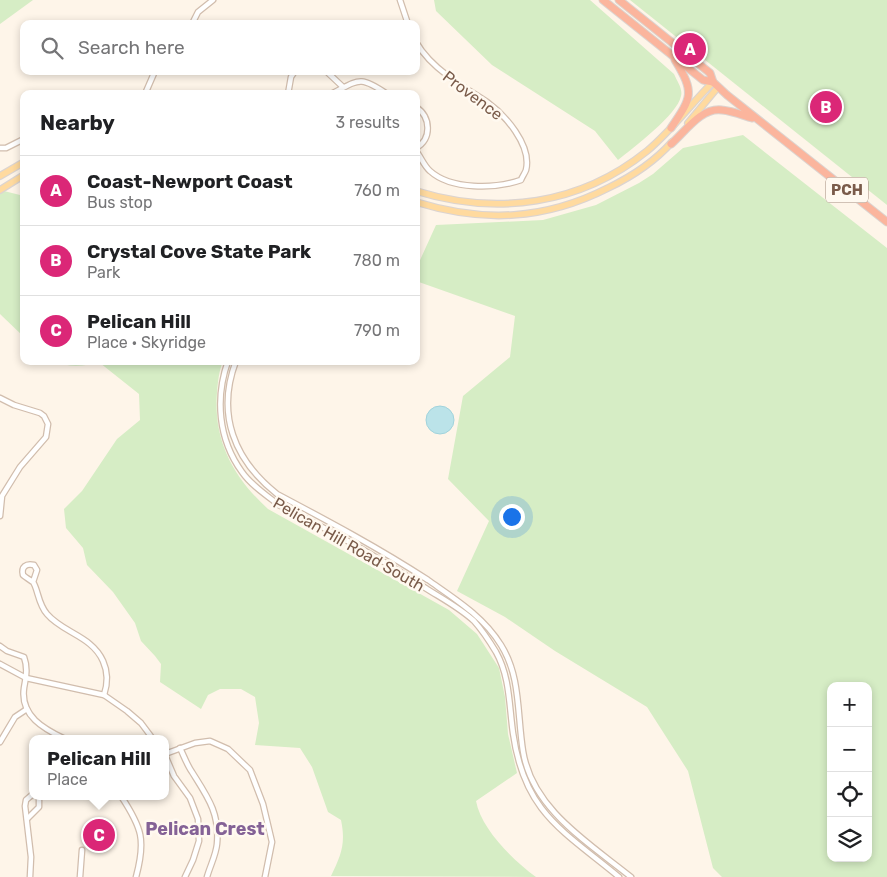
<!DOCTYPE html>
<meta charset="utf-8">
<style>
body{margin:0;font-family:Rubik,sans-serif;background:#f2f2f2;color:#202124}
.controls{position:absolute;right:15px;bottom:15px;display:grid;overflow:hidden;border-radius:10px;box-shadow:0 2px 8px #0003}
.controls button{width:45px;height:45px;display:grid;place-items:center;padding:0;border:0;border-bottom:1px solid #e0e0e0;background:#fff;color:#202124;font:25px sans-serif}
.you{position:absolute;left:511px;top:516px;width:18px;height:18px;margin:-12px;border:4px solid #fff;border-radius:50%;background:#1a73e8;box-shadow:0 0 0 8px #1a73e833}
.badge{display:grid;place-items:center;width:32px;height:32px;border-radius:50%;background:#db2777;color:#fff;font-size:16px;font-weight:700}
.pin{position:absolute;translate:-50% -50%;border:2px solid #fff;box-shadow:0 1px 5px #0006}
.popup{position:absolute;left:29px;top:735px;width:140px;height:65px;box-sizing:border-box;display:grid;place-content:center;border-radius:10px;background:#fff;filter:drop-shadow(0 1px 4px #0005);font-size:16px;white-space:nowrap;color:#757577}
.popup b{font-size:19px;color:#202124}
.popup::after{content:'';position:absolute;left:50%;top:100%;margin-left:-10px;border:10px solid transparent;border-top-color:#fff}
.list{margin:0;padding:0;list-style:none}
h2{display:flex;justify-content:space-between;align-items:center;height:65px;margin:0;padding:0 20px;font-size:21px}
h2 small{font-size:16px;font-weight:400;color:#757577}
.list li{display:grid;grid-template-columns:32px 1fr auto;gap:15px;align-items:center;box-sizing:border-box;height:70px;padding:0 20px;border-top:1px solid #e0e0e0}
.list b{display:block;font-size:19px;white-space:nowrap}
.list p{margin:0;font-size:16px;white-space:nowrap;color:#757577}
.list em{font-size:16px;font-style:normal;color:#757577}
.icon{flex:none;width:28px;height:28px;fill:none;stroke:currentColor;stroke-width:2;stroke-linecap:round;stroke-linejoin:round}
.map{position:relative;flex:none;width:887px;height:877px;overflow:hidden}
.search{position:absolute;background:#fff;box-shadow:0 2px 8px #0003;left:20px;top:20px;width:400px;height:55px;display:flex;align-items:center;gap:12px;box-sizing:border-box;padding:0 18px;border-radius:10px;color:#757577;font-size:19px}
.panel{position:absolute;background:#fff;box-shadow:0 2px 8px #0003;left:20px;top:90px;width:400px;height:275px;border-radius:10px}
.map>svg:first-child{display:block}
.green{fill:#d6edc5;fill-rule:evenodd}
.water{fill:#bbe3e9;stroke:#a1d3dc}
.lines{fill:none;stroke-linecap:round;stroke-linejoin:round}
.minor-casing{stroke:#d1bdad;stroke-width:7}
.major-casing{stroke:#dcd4d0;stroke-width:8}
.highway-casing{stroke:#dcd4d0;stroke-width:9}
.minor{stroke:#fff;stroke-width:4.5}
.major{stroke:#ffda9f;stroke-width:5.5}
.highway{stroke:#fbb59d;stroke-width:7}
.labels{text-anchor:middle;stroke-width:5;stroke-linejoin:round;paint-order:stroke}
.shield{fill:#fff9f0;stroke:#a28a7c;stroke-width:1}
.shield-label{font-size:15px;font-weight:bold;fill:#7a5b4a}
.street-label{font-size:16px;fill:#7a5b4a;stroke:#fff9f0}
.neighbourhood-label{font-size:18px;font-weight:bold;fill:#846296;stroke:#fff9f0}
</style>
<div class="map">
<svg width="887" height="877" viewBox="0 0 887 877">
<rect width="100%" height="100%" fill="#fef5e9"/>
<g class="green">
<path d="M0 0H33L0 24Z"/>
<path d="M434 0H590L674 74C677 81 683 89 681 96 678 114 633 148 618 160L595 131 492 65 436 11Z"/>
<path d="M630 0H887V205Z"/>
<path d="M743 135 887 248V877H722L713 868 688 771 647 707 555 651 505 617 457 591 489 521 448 479 463 396 510 357 515 316 416 281V269L436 225 543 220 596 205 639 183 653 174 683 148ZM831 686H868V858H831Z"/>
<path d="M0 190 24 196V337L0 314Z"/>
<path d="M56 361H223C219 371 218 381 217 392 213 440 233 477 268 509L449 610 477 634 499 668 505 697 508 734 517 773 476 801C481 829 513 860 536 877L331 876C341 855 346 844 341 820L328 812 312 767 300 748 255 745 259 723 255 697 241 689H220L208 695 201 709 160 682 161 664 155 656 141 641 135 623 113 592 87 565 83 548 66 528 64 509 82 491 117 439 140 420 139 394 100 363C86 365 69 369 56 361Z"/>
</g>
<circle class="water" cx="440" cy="420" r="14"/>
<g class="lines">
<defs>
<g id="minor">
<path d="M400 0 408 24"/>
<path d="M192 24 198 12 213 0"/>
<path d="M416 42C424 56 436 67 448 76 460 86 474 93 487 102 505 115 532 145 526 170 525 173 522 177 521 180 495 189 451 190 430 171 424 166 421 157 416 151"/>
<path d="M326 71 343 87"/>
<path d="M145 94 155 71"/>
<path d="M288 94 291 77 295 71"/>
<path d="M331 94C359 80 359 75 387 94"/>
<path d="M416 107C431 117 432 139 416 148"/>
<path d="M0 148H6L24 139"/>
<path d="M228 361C215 398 218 439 242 472 251 485 266 495 279 505 330 530 380 558 427 589 443 599 460 608 474 621 482 630 490 642 496 652 510 677 509 705 513 733 524 812 562 830 619 877"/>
<path d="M236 361C216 414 234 460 277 494 328 521 379 548 428 580 455 599 483 616 501 645 521 677 517 714 523 751 532 809 589 843 631 877"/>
<path d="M0 398 14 405 40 413 44 416 48 424 46 437 20 467 2 496 0 516"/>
<path d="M33 582 37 570 34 565C26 563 21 567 23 575 25 577 30 580 33 582 38 589 38 604 47 614 63 633 92 636 103 661 108 672 108 683 104 695"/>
<path d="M0 646 7 651 24 657C28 668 26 677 24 688 20 716 44 729 65 739"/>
<path d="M0 664 26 678 104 695 127 711 141 723 153 739"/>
<path d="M0 742 15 717 27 709"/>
<path d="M180 748C184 756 187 765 192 772 207 796 220 813 217 844 216 855 210 866 207 877"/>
<path d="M165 754 195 743 210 741 228 749 250 770 263 804 272 842 265 877"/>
<path d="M165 755 174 776 190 798 198 819 199 841 193 860 185 877"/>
<path d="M121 796C142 828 146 840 136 877"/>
<path d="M27 819 39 807V796"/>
<path d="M30 877 31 857 25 806 26 800 33 794"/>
<path d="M80 877 82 850"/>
</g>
<g id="major">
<path d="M688 123 718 87"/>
<path d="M0 176 24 162"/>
<path d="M0 190 24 175"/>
<path d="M416 191C497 216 580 205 647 151 672 130 690 105 713 82"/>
<path d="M416 202C484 223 545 220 608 188 631 177 655 161 672 142"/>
</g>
<g id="highway">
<path d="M603 0 703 80 713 82"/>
<path d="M619 0 710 73 713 82 727 95 887 222"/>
<path d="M671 128C692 97 695 93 675 60"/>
<path d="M671 144C685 132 701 107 722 110 732 111 742 115 752 118"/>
</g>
</defs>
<use href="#minor" class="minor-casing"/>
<use href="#major" class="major-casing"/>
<use href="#highway" class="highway-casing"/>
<use href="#minor" class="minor"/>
<use href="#major" class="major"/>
<use href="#highway" class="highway"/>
</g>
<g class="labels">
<rect class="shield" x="826" y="177.5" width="42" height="25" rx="4"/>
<g class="shield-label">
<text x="847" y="195">PCH</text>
</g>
<g class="street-label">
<text transform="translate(473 95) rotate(37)" y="6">Provence</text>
<text transform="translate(349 544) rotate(30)" y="6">Pelican Hill Road South</text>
</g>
<g class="neighbourhood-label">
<text x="205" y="835">Pelican Crest</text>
</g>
</g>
</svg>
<div class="controls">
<button>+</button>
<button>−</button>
<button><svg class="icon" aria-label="locate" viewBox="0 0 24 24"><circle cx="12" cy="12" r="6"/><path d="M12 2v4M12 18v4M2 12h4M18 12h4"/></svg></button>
<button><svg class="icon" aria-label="layers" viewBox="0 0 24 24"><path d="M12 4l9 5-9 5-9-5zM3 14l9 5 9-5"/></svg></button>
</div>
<div class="you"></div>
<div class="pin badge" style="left:690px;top:49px">A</div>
<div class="pin badge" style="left:826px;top:107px">B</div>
<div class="pin badge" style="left:99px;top:835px">C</div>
<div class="popup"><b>Pelican Hill</b>Place</div>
<div class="search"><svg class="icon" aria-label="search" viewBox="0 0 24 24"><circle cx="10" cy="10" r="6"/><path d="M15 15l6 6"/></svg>Search here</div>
<section class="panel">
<h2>Nearby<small>3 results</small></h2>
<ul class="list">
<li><span class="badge">A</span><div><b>Coast-Newport Coast</b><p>Bus stop</p></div><em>760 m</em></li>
<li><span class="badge">B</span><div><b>Crystal Cove State Park</b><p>Park</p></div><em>780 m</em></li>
<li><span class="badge">C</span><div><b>Pelican Hill</b><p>Place · Skyridge</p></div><em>790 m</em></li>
</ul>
</section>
</div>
